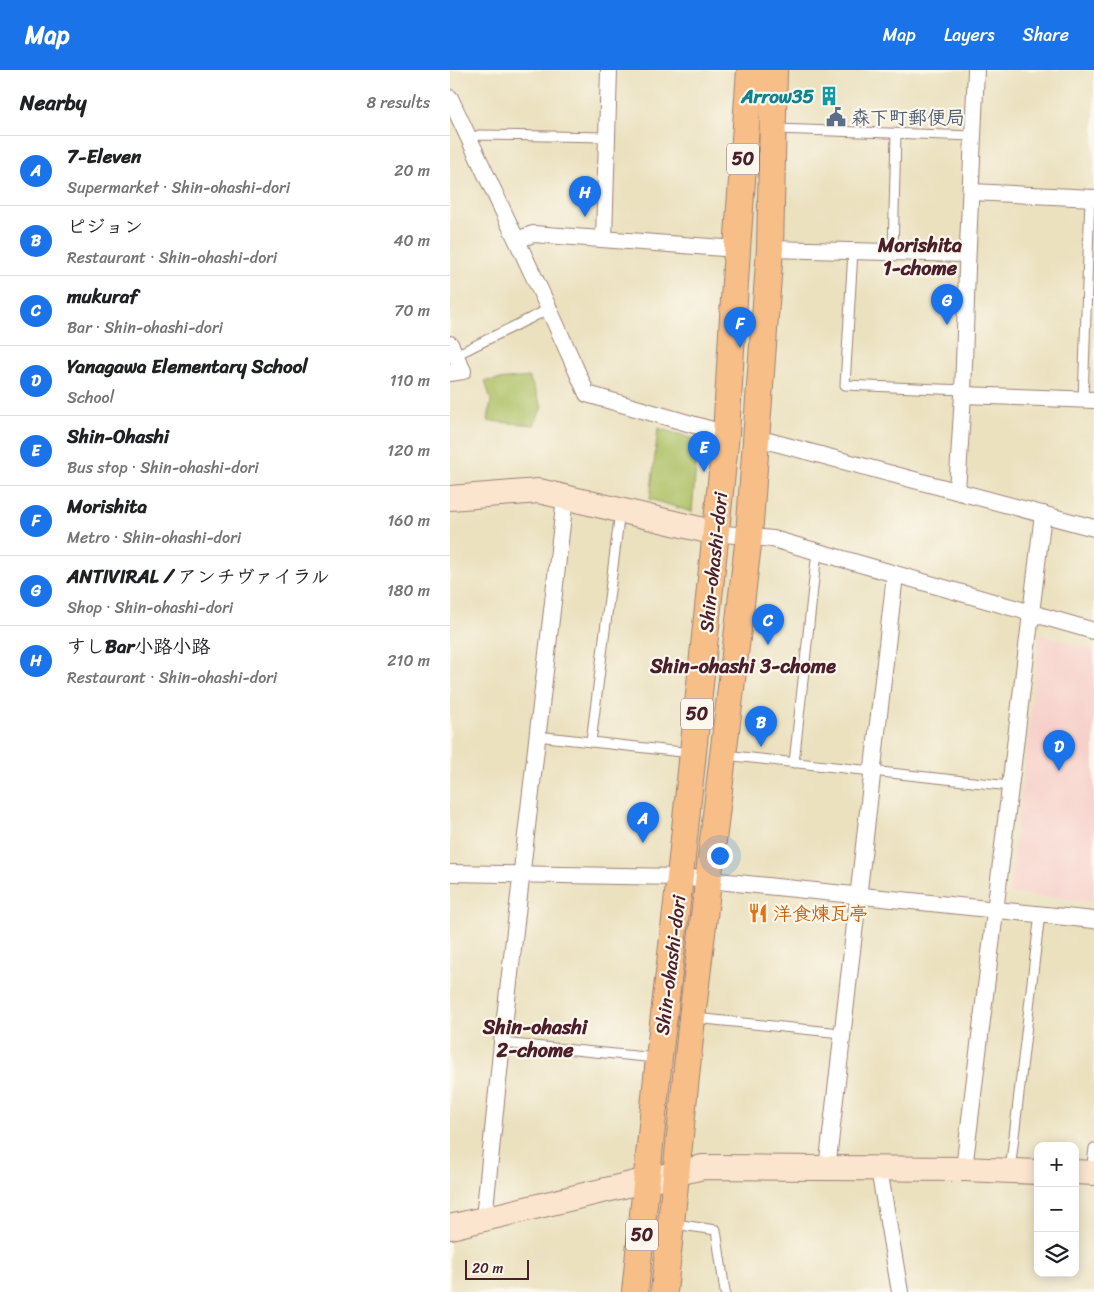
<!DOCTYPE html>
<meta charset="utf-8">
<style>
body{margin:0;font-family:Sriracha,"Klee One",sans-serif;background:#f6f6f6;color:#202124}
.controls{position:absolute;right:15px;bottom:15px;display:grid;overflow:hidden;border-radius:10px;box-shadow:0 2px 12px #0003}
.controls button{width:45px;height:45px;display:grid;place-items:center;padding:0;border:0;border-bottom:1px solid #e0e0e0;background:#fff;color:#202124;font:25px sans-serif}
.scale{position:absolute;left:15px;bottom:12px;width:64px;box-sizing:border-box;padding-left:5px;border:2px solid #4a1f2b;border-top:0;font-size:14px;line-height:18px;white-space:nowrap;color:#4a1f2b;-webkit-text-stroke:4px #fbf7ec;paint-order:stroke}
.you{position:absolute;left:269px;top:785px;width:18px;height:18px;margin:-12px;border:4px solid #fff;border-radius:50%;background:#1a73e8;box-shadow:0 0 0 8px #1a73e833}
.badge{display:grid;place-items:center;width:32px;height:32px;border-radius:50%;background:#1a73e8;color:#fff;font-size:16px;font-weight:700}
.pin{position:absolute;translate:-50% -41px;filter:drop-shadow(0 1px 2px #0008)}
.pin::after{content:'';position:absolute;top:26px;width:18px;height:15px;background:inherit;clip-path:polygon(0 0,100% 0,50% 100%)}
.list{margin:0;padding:0;list-style:none}
h2{display:flex;justify-content:space-between;align-items:center;height:65px;margin:0;padding:0 20px;font-size:21px}
h2 small{font-size:16px;font-weight:400;color:#757577}
.list li{display:grid;grid-template-columns:32px 1fr auto;gap:15px;align-items:center;box-sizing:border-box;height:70px;padding:0 20px;border-top:1px solid #e0e0e0}
.list b{display:block;font-size:19px;white-space:nowrap}
.list p{margin:0;font-size:16px;white-space:nowrap;color:#757577}
.list em{font-size:16px;font-style:normal;color:#757577}
.icon{flex:none;width:28px;height:28px;fill:none;stroke:currentColor;stroke-width:2;stroke-linecap:round;stroke-linejoin:round}
.map{position:relative;flex:none;width:644px;height:1222px;overflow:hidden}
header{display:flex;align-items:center;gap:30px;box-sizing:border-box;height:70px;padding:0 25px;background:#1a73e8;color:#fff}
header strong{font-size:24px}
nav{display:flex;gap:28px;margin-inline-start:auto;font-size:18px}
main{display:flex}
aside{flex:1;background:#fff}
.map>svg:first-child{display:block}
.built{fill:#f7d0ca}
.green{fill:#abbf62;stroke:#7a6f46}
.lines{fill:none;stroke-linecap:round;stroke-linejoin:round}
.lane-casing{stroke:#9a8075;stroke-width:11}
.street-casing{stroke:#9a8075;stroke-width:18}
.secondary-casing{stroke:#9a8075;stroke-width:26}
.primary-casing{stroke:#9a8075;stroke-width:28}
.lane{stroke:#fff;stroke-width:9}
.street{stroke:#fff;stroke-width:16}
.secondary{stroke:#fce5cf;stroke-width:24}
.primary{stroke:#f7be88;stroke-width:26}
.labels{text-anchor:middle;stroke-width:4.5;stroke-linejoin:round;paint-order:stroke}
.shield{fill:#fbf7ec;stroke:#7f6065;stroke-width:1}
.shield-label{font-size:18px;font-weight:bold;fill:#4a1f2b}
.culture-label{font-size:19px;font-weight:bold;fill:#0d838f;stroke:#fbf7ec;text-anchor:end}
.service-label{font-size:19px;font-weight:bold;fill:#4e5e75;stroke:#fbf7ec;text-anchor:start}
.street-label{font-size:19px;fill:#4a1f2b;stroke:#fbf7ec}
.food-label{font-size:19px;font-weight:bold;fill:#c56008;stroke:#fbf7ec;text-anchor:start}
.neighbourhood-label{font-size:20px;font-weight:bold;fill:#4a1f2b;stroke:#fbf7ec}
</style>
<header>
<strong>Map</strong>
<nav><a>Map</a><a>Layers</a><a>Share</a></nav>
</header>
<main>
<aside>
<h2>Nearby<small>8 results</small></h2>
<ul class="list">
<li><span class="badge">A</span><div><b>7-Eleven</b><p>Supermarket · Shin-ohashi-dori</p></div><em>20 m</em></li>
<li><span class="badge">B</span><div><b>ピジョン</b><p>Restaurant · Shin-ohashi-dori</p></div><em>40 m</em></li>
<li><span class="badge">C</span><div><b>mukuraf</b><p>Bar · Shin-ohashi-dori</p></div><em>70 m</em></li>
<li><span class="badge">D</span><div><b>Yanagawa Elementary School</b><p>School</p></div><em>110 m</em></li>
<li><span class="badge">E</span><div><b>Shin-Ohashi</b><p>Bus stop · Shin-ohashi-dori</p></div><em>120 m</em></li>
<li><span class="badge">F</span><div><b>Morishita</b><p>Metro · Shin-ohashi-dori</p></div><em>160 m</em></li>
<li><span class="badge">G</span><div><b>ANTIVIRAL / アンチヴァイラル</b><p>Shop · Shin-ohashi-dori</p></div><em>180 m</em></li>
<li><span class="badge">H</span><div><b>すしBar小路小路</b><p>Restaurant · Shin-ohashi-dori</p></div><em>210 m</em></li>
</ul>
</aside>
<div class="map">
<svg width="644" height="1222" viewBox="0 0 644 1222">
<rect width="100%" height="100%" fill="#fbf7ec"/>
<filter id="ink" filterUnits="userSpaceOnUse"><feTurbulence type="fractalNoise" baseFrequency=".02" numOctaves="2"/><feDisplacementMap in="SourceGraphic" scale="10" xChannelSelector="R" yChannelSelector="G"/><feConvolveMatrix kernelMatrix="1 2 1 2 8 2 1 2 1" color-interpolation-filters="sRGB"/></filter>
<filter id="wash" filterUnits="userSpaceOnUse"><feTurbulence type="fractalNoise" baseFrequency=".0096" numOctaves="4" result="noise"/><feDisplacementMap in="SourceGraphic" scale="20" xChannelSelector="R" yChannelSelector="G"/><feGaussianBlur stdDeviation="1.12" result="paint"/><feColorMatrix in="noise" values="0 0 0 0 0 0 0 0 0 0 0 0 0 0 0 0 0 1.4 0 .05"/><feComposite in="paint" operator="in"/></filter>
<g filter="url(#wash)">
<rect width="100%" height="100%" fill="#ebe1bf"/>
<path class="built" d="M590 564 644 580V832L559 823Z"/>
<g class="green">
<path d="M79 307 92 337 84 355 38 351 41 330 35 311Z"/>
<path d="M208 358 248 370 242 442 200 429Z"/>
</g>
</g>
<g filter="url(#ink)">
<g class="lines">
<defs>
<g id="lane">
<path d="M326 59 523 66"/>
<path d="M20 69 29 65 158 67"/>
<path d="M403 181 395 315 513 320"/>
<path d="M443 182 446 64"/>
<path d="M6 285 99 239"/>
<path d="M633 330 640 127"/>
<path d="M87 666 241 683"/>
<path d="M141 672 170 441"/>
<path d="M274 685 560 716"/>
<path d="M344 693 367 481"/>
<path d="M245 948 391 963"/>
<path d="M52 973 206 988"/>
<path d="M560 1101 590 843"/>
<path d="M641 1102 644 1078"/>
<path d="M224 1154 266 1160 275 1222"/>
</g>
<g id="street">
<path d="M0 28 99 239 137 324 276 364"/>
<path d="M521 122 644 128"/>
<path d="M154 169 159 0"/>
<path d="M67 170 83 164 287 179"/>
<path d="M320 179 517 184"/>
<path d="M0 274 13 301 0 303"/>
<path d="M513 325 644 330"/>
<path d="M307 368 644 458"/>
<path d="M507 421 513 325 517 198 526 0"/>
<path d="M266 463 323 469 644 561"/>
<path d="M0 803 230 807 644 850"/>
<path d="M377 1099 445 505"/>
<path d="M429 1099 450 1222"/>
<path d="M514 1099 593 444"/>
<path d="M34 1148 52 973 115 428"/>
</g>
<g id="secondary">
<path d="M0 428 89 421 266 463"/>
<path d="M625 1102 644 1103"/>
<path d="M0 1157 253 1097 514 1099 588 1102"/>
</g>
<g id="primary">
<path d="M185 1222 209 988 230 807 276 364 287 179 300 0"/>
<path d="M214 1222 242 948 299 466 320 179 324 0"/>
</g>
</defs>
<use href="#lane" class="lane-casing"/>
<use href="#street" class="street-casing"/>
<use href="#secondary" class="secondary-casing"/>
<use href="#primary" class="primary-casing"/>
<use href="#lane" class="lane"/>
<use href="#street" class="street"/>
<use href="#secondary" class="secondary"/>
<use href="#primary" class="primary"/>
</g>
</g>
<defs>
<symbol id="building-bare" viewBox="-9 -9 18 18"><path d="M-4-6H4V6H1V3H-1V6H-4ZM-2.5-4.3h1.7v1.8h-1.7ZM.8-4.3h1.7v1.8H.8ZM-2.5-1h1.7V.8h-1.7ZM.8-1h1.7V.8H.8Z" fill="#0f9aa8" stroke="#fbf7ec" stroke-width="2.5" paint-order="stroke"/></symbol>
<symbol id="civic-bare" viewBox="-9 -9 18 18"><path d="M-.6-6.5H3V-4.5H.6V-3L4-1V1h2V6H-6V1h2V-1L-.6-3ZM-1.2 2.5V6h2.4V2.5Z" fill="#5c6f8a" stroke="#fbf7ec" stroke-width="2.5" paint-order="stroke"/></symbol>
<symbol id="restaurant-bare" viewBox="-9 -9 18 18"><path d="M-5-6h1v4h1v-4h1v4h1v-4h1v5L-1.5 .5V6h-2V.5L-5-1ZM5-6V6H3V1.5H1.5Q1.5-4 5-6Z" fill="#e8710a" stroke="#fbf7ec" stroke-width="2.5" paint-order="stroke"/></symbol>
</defs>
<g fill-rule="evenodd">
<use href="#building-bare" x="365" y="12" width="28" height="28"/>
<use href="#civic-bare" x="372" y="33" width="28" height="28"/>
<use href="#restaurant-bare" x="294" y="829" width="28" height="28"/>
</g>
<g class="labels">
<g class="shield">
<rect x="277" y="73.5" width="32" height="31" rx="4"/>
<rect x="231" y="628.5" width="32" height="31" rx="4"/>
<rect x="176" y="1149.5" width="32" height="31" rx="4"/>
</g>
<g class="shield-label">
<text x="293" y="95">50</text>
<text x="247" y="650">50</text>
<text x="192" y="1171">50</text>
</g>
<g class="culture-label">
<text x="364" y="33">Arrow35</text>
</g>
<g class="service-label">
<text x="401" y="54">森下町郵便局</text>
</g>
<g class="street-label">
<text transform="translate(263 492) rotate(-84)" y="7">Shin-ohashi-dori</text>
<text transform="translate(220 895) rotate(-83)" y="7">Shin-ohashi-dori</text>
</g>
<g class="food-label">
<text x="323" y="850">洋食煉瓦亭</text>
</g>
<g class="neighbourhood-label">
<text x="470" y="182">Morishita<tspan x="470" dy="23">1-chome</tspan></text>
<text x="293" y="603">Shin-ohashi 3-chome</text>
<text x="85" y="964">Shin-ohashi<tspan x="85" dy="23">2-chome</tspan></text>
</g>
</g>
</svg>
<div class="controls">
<button>+</button>
<button>−</button>
<button><svg class="icon" aria-label="layers" viewBox="0 0 24 24"><path d="M12 4l9 5-9 5-9-5zM3 14l9 5 9-5"/></svg></button>
</div>
<div class="scale">20 m</div>
<div class="you"></div>
<div class="pin badge" style="left:193px;top:773px">A</div>
<div class="pin badge" style="left:311px;top:677px">B</div>
<div class="pin badge" style="left:318px;top:575px">C</div>
<div class="pin badge" style="left:609px;top:701px">D</div>
<div class="pin badge" style="left:254px;top:402px">E</div>
<div class="pin badge" style="left:290px;top:278px">F</div>
<div class="pin badge" style="left:497px;top:255px">G</div>
<div class="pin badge" style="left:135px;top:147px">H</div>
</div>
</main>
